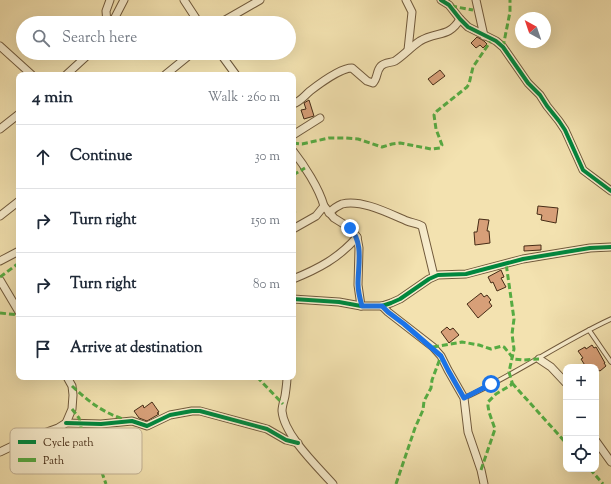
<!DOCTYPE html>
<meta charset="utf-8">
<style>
body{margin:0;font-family:"Sorts Mill Goudy",serif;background:#f6f6f7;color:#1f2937}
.controls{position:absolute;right:12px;bottom:12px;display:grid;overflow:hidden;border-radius:8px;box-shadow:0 4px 16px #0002}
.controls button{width:36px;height:36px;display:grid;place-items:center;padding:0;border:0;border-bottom:1px solid #e0e1e3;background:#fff;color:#1f2937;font:20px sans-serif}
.compass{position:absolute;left:515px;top:12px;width:36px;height:36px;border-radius:50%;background:#fff;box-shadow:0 4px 16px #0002;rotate:320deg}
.stop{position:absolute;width:12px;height:12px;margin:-9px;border:3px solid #1a73e8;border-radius:50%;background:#fff}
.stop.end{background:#1a73e8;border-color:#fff;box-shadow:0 1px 4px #0008}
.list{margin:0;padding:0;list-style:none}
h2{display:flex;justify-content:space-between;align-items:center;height:52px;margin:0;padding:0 16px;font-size:17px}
h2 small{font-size:13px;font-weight:400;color:#747a83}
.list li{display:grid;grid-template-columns:26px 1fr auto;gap:12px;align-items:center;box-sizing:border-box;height:64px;padding:0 16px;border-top:1px solid #e0e1e3}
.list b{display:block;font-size:15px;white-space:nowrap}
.list em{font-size:13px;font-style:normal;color:#747a83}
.icon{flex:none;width:22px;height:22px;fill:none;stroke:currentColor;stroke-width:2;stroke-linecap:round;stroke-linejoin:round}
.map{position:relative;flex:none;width:611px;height:484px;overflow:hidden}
.search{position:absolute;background:#fff;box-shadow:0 4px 16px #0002;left:16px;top:16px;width:280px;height:44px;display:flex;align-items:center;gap:10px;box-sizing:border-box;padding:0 14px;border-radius:22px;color:#747a83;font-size:15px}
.panel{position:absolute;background:#fff;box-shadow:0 4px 16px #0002;left:16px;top:72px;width:280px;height:308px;border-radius:8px}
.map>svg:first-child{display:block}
.building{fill:#d79f78;stroke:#462c16}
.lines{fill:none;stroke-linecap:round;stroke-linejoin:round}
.lane-casing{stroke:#715a3c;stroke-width:5.5}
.street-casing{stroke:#715a3c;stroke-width:9}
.lane{stroke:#f7eccc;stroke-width:3.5}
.street{stroke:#f7eccc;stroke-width:7}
.quiet{stroke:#56ab42;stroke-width:3;stroke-dasharray:6 3;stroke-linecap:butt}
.cycleway-casing{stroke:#f7eccc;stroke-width:6}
.cycleway{stroke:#00873e;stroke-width:4}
.route{stroke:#1a73e8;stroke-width:5}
.key{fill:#f7eccc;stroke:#c2b295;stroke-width:1}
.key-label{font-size:11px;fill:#462c16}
</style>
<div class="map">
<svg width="611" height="484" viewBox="0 0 611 484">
<rect width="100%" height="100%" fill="#f3e2b0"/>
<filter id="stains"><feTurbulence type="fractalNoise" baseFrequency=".005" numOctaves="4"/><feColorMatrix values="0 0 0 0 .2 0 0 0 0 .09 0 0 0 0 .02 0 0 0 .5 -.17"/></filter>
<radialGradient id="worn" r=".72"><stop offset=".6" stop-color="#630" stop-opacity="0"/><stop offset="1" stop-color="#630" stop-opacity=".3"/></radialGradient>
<g class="building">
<path d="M477 37 484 41 487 44 483 48 480 45 476 48 471 43Z"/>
<path d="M440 70 445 76 433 85 428 79Z"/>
<path d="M309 100 314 116 304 119 301 110 306 109 304 103Z"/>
<path d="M538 206 558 208 556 223 541 220 542 215 537 214Z"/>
<path d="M479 219 489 220 487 231H489L490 243 475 245 474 232H477Z"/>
<path d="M541 245V250L524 251V246Z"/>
<path d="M501 270 504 277 501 278 506 287 497 291 493 282 491 283 488 277Z"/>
<path d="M481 293 484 297 487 295 491 300 489 302 492 306 478 318 467 304Z"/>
<path d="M447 327 450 330 453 328 459 335 449 343 441 332Z"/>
<path d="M592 345 594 348 596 347 605 363H604L606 366 600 371 598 370 596 371V367H586L581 359 583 358 578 351 585 347 586 349Z"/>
<path d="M152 402 159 412 157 413 159 414 147 421 139 418 134 411 143 405 144 408Z"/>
</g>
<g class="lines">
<defs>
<g id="lane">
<path d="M589 330 611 362"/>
<path d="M464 398C515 375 561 342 611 319"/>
</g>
<g id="street">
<path d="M184 0 199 23"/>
<path d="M406 0 412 12 408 50"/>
<path d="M441 0 449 5 460 19 468 27 496 41 503 47 528 83 540 95 547 106 559 121 565 130 583 170 611 191"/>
<path d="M476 0 484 36"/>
<path d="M107 23 106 11 110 0"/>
<path d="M112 23 124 0"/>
<path d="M220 23 260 0"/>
<path d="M0 46 32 75"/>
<path d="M220 53 236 75"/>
<path d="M66 75 90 53"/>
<path d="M165 75 192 53"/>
<path d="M293 104C301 101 304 96 310 91 319 84 341 68 352 68L367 81 373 83C378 78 376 71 381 66 385 62 391 63 395 61 404 55 411 47 420 41 437 31 449 38 460 19"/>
<path d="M0 129 19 114"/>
<path d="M293 135 320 118"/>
<path d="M293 151C304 165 319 188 324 206L316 216 293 229"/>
<path d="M324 206 334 218 350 228 357 237 359 248 358 285 361 306"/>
<path d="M329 213C333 209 337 206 342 204 362 199 390 214 407 221 412 223 417 223 422 226L434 276"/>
<path d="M0 216 19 201"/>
<path d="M0 261 19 251"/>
<path d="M293 279C318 269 339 258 357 237"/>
<path d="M0 280 19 312"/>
<path d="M293 299 339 302 361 306H382L391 303 400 299 429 279 438 275 466 274 523 259 590 248 611 247"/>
<path d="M382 306 388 312 433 347 441 356 448 370 464 398 468 432 481 470 484 484"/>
<path d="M539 359 551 367 566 383"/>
<path d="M287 377C287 383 286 389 285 396 284 401 282 406 282 411 284 435 317 466 333 484"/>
<path d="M66 423 101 424 132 421 147 426 170 415 192 411H200L267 429 286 440 298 443"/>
<path d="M596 441 611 462"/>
<path d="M0 452 25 440 58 428 66 423 72 409 73 395 72 386 67 377"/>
</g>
</defs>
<use href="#lane" class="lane-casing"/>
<use href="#street" class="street-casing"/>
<use href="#lane" class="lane"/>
<use href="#street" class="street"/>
<g class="quiet">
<path d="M451 6 473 10"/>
<path d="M503 47 510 12V0"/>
<path d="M293 143 302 144 329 138H345L358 139 382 147 392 144 400 143 431 149 440 148 442 145 436 129 434 115 437 111 467 87 469 84 473 67 492 39"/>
<path d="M293 175 305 168"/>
<path d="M293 207 295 213 293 220"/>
<path d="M0 277 19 263"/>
<path d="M0 313 19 315"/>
<path d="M433 347 462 342 479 345 491 349 502 346 504 347 514 359 523 360 539 359"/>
<path d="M257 377 283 404"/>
<path d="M512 383 566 443"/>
<path d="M72 386C88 401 102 412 123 419"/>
<path d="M72 409 79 418 83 435 100 457V467L106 484"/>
<path d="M590 469 603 484"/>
<path d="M481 470 495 429 489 412 488 406V402L496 394 511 385 512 382 509 372 514 349 512 334 514 319 506 263"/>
<path d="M396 484 415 428 423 410 424 401 431 388 432 380 441 356"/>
</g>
<defs>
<g id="cycleway">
<path d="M441 0 449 5 460 19 468 27 496 41 503 47 528 83 540 95 547 106 559 121 565 130 583 170 611 191"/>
<path d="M293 299 339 302 361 306H382L391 303 400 299 429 279 438 275 466 274 523 259 590 248 611 247"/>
<path d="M66 423 101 424 132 421 147 426 170 415 192 411H200L267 429 286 440 298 443"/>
</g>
</defs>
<use href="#cycleway" class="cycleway-casing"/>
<use href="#cycleway" class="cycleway"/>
</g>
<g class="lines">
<path class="route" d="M350 228C364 243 358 265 358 284 358 291 360 299 362 306H382L388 312 404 324 441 356 448 370 464 398 491 384"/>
</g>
<rect x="10" y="428" width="132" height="46" rx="6" class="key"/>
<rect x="18" y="440" width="18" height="4" fill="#00873e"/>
<rect x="18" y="458" width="18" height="4" fill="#56ab42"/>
<g class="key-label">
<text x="43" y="446">Cycle path</text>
<text x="43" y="464">Path</text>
</g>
<rect width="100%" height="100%" filter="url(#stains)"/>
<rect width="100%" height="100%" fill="url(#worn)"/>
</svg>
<div class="controls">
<button>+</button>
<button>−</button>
<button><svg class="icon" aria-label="locate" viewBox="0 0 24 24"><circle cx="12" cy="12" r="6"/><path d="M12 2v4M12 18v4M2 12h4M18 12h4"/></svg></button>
</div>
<svg class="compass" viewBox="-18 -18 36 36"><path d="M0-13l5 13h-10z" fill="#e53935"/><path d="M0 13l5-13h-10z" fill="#747a83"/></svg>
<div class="stop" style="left:491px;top:384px"></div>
<div class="stop end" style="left:350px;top:228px"></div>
<div class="search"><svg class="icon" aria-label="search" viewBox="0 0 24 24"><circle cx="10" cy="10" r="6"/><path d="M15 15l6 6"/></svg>Search here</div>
<section class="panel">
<h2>4 min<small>Walk · 260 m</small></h2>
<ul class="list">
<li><svg class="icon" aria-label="ahead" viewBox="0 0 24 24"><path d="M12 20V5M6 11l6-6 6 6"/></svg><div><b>Continue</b></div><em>30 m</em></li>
<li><svg class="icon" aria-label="right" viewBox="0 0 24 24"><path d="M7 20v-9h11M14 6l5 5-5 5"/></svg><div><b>Turn right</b></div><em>150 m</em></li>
<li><svg class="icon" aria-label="right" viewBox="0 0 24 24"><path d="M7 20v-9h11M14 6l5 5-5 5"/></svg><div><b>Turn right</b></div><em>80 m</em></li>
<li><svg class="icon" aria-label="arrive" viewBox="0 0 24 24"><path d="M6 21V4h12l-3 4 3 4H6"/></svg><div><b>Arrive at destination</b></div></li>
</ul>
</section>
</div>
